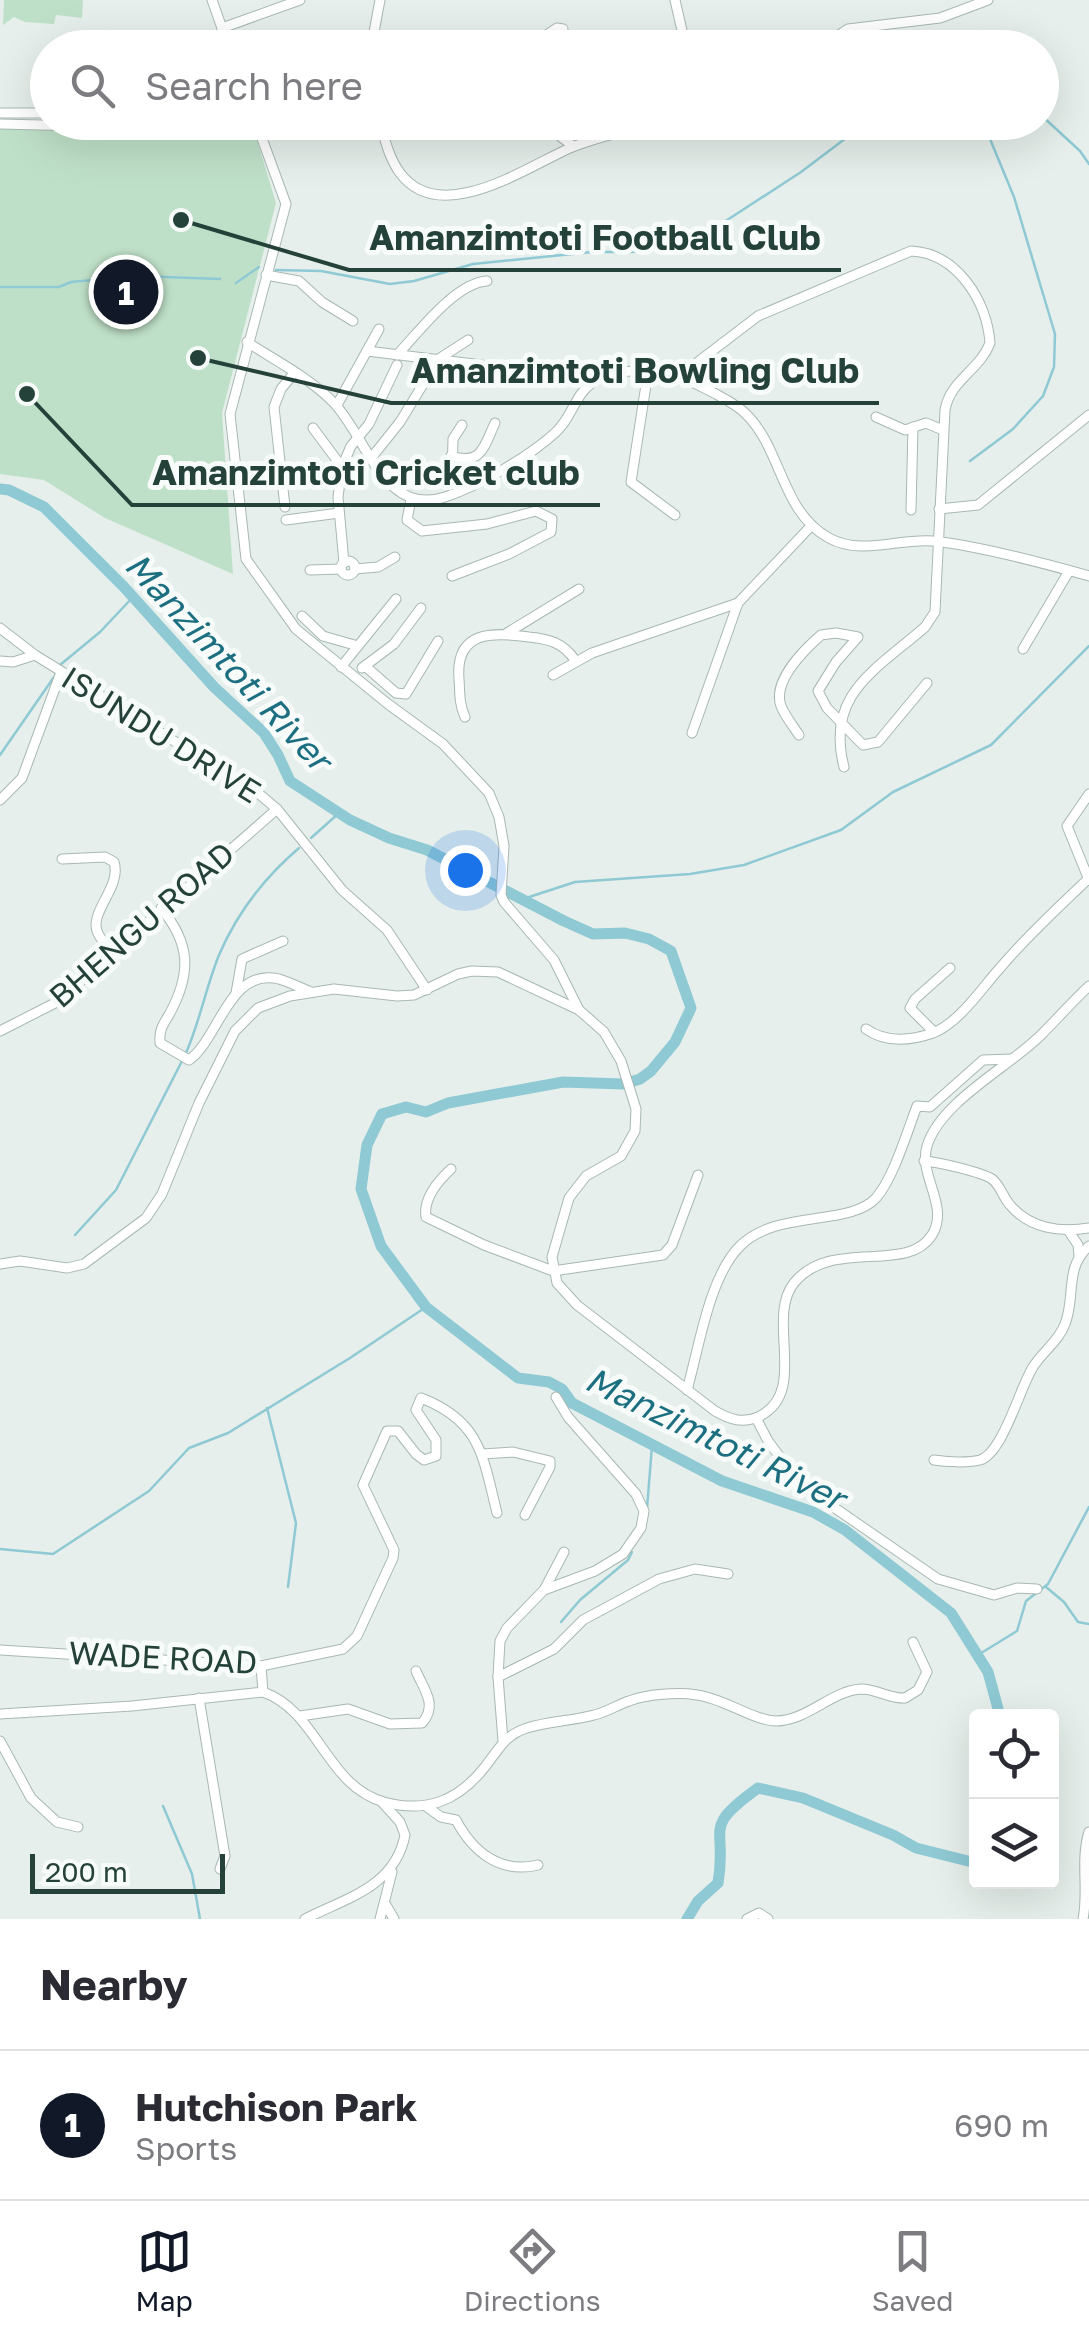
<!DOCTYPE html>
<style>
body{margin:0;font-family:"Golos Text",sans-serif;background:#f7f7f7;color:#2b2b33}
.controls{position:absolute;right:30px;bottom:30px;display:grid;overflow:hidden;border-radius:10px;box-shadow:0 10px 40px #0002}
.controls button{width:90px;height:90px;display:grid;place-items:center;padding:0;border:0;border-bottom:2px solid #e1e1e2;background:#fff;color:#2b2b33;font:50px sans-serif}
.scale{position:absolute;left:30px;bottom:25px;width:195px;box-sizing:border-box;padding-left:10px;border:5px solid #24423a;border-top:0;font-size:28px;line-height:35px;white-space:nowrap;color:#24423a;-webkit-text-stroke:8px #f7fbf9;paint-order:stroke}
.you{position:absolute;left:465px;top:870px;width:35px;height:35px;margin:-25px;border:8px solid #fff;border-radius:50%;background:#1a73e8;box-shadow:0 0 0 15px #1a73e833}
.badge{display:grid;place-items:center;width:65px;height:65px;border-radius:50%;background:#111827;color:#fff;font-size:32px;font-weight:700}
.pin{position:absolute;translate:-50% -50%;border:5px solid #fff;box-shadow:0 2px 10px #0006}
.list{margin:0;padding:0;list-style:none}
h2{display:flex;justify-content:space-between;align-items:center;height:130px;margin:0;padding:0 40px;font-size:42px}
h2 small{font-size:32px;font-weight:400;color:#7c7c81}
.list li{display:grid;grid-template-columns:65px 1fr auto;gap:30px;align-items:center;box-sizing:border-box;height:150px;padding:0 40px;border-top:2px solid #e1e1e2}
.list b{display:block;font-size:38px;white-space:nowrap}
.list p{margin:0;font-size:32px;white-space:nowrap;color:#7c7c81}
.list em{font-size:32px;font-style:normal;color:#7c7c81}
.icon{flex:none;width:55px;height:55px;fill:none;stroke:currentColor;stroke-width:2;stroke-linecap:round;stroke-linejoin:round}
.map{position:relative;flex:none;width:1089px;height:1919px;overflow:hidden}
.search{position:absolute;background:#fff;box-shadow:0 10px 40px #0002;left:30px;right:30px;top:30px;height:110px;display:flex;align-items:center;gap:25px;box-sizing:border-box;padding:0 35px;border-radius:55px;color:#7c7c81;font-size:38px}
.sheet{height:280px;background:#fff}
nav{display:flex;justify-content:space-around;align-items:center;box-sizing:border-box;height:140px;border-top:2px solid #e1e1e2;background:#fff;font-size:28px;color:#7c7c81}
nav a{display:grid;justify-items:center;gap:5px}
nav .on{color:#111827}
.map>svg:first-child{display:block}
.green{fill:#bfe0c8}
.lines{fill:none;stroke-linecap:round;stroke-linejoin:round}
.stream{stroke:#8ec9d4;stroke-width:2.5}
.river{stroke:#8ec9d4;stroke-width:11}
.minor-casing{stroke:#a8b8b2;stroke-width:11}
.minor{stroke:#fff;stroke-width:9}
.labels{text-anchor:middle;stroke-width:10;stroke-linejoin:round;paint-order:stroke}
.street-label{font-size:32px;fill:#24423a;stroke:#f7fbf9}
.water-label{font-size:35px;font-style:italic;fill:#1c6f80;stroke:#f7fbf9}
.leader{fill:none;stroke:#24423a;stroke-width:4}
.callout-dot{fill:#24423a;stroke:#f7fbf9;stroke-width:4}
.callout-label{font-size:35px;text-anchor:middle;font-weight:bold;fill:#24423a;stroke:#f7fbf9;stroke-width:10;stroke-linejoin:round;paint-order:stroke}
</style>
<div class="map">
<svg width="1089" height="1919" viewBox="0 0 1089 1919">
<rect width="100%" height="100%" fill="#e6efeb"/>
<g class="green">
<path d="M4 0H83L82 18 56 15 54 24 25 22 14 17 3 25Z"/>
<path d="M252 124 276 203 222 413 233 574 105 518 44 480 0 474V128L190 133Z"/>
</g>
<g class="lines">
<g class="stream">
<path d="M1042 116 1080 151 1089 164"/>
<path d="M276 270 321 271 390 284 414 281 473 264 592 252H632L695 241 801 172 850 135 875 122"/>
<path d="M236 283 259 267"/>
<path d="M0 287H59L71 282 137 276 220 279"/>
<path d="M970 461 1013 429 1043 396 1054 367 1055 334 1014 197 983 122"/>
<path d="M60 665 100 632 133 597"/>
<path d="M0 755 54 677"/>
<path d="M311 838 339 813"/>
<path d="M523 899 575 882 690 874 744 865 841 830 893 792 991 745 1089 646"/>
<path d="M186 1053C200 1021 206 987 219 955 237 913 265 877 299 848"/>
<path d="M75 1235 116 1190 182 1061"/>
<path d="M267 1408 296 1523 288 1587"/>
<path d="M647 1508 652 1446"/>
<path d="M0 1549 53 1554 149 1491 189 1448 228 1433 350 1358 426 1307"/>
<path d="M1046 1587 1064 1602 1078 1622 1089 1624"/>
<path d="M561 1622 580 1600 628 1560 632 1552"/>
<path d="M978 1655 1017 1631 1026 1601 1048 1584 1089 1507"/>
<path d="M163 1806 192 1874 200 1919"/>
</g>
<g class="river">
<path d="M0 489 9 490 44 507 124 587 214 687 264 733 278 755 290 781 350 820 389 838 427 850 564 921 593 934 625 933 649 939 671 951 691 1008 675 1042 651 1071 640 1079 624 1084 563 1082 448 1103 426 1112 406 1107 382 1114 367 1145 361 1189 381 1246 426 1307 518 1378 549 1382 562 1389 572 1403 722 1481 813 1512 845 1530 951 1613 988 1672 1000 1716"/>
<path d="M687 1919 698 1901 718 1883C728 1825 700 1830 758 1788L803 1798 893 1835 916 1848 976 1863"/>
</g>
<defs>
<g id="minor">
<path d="M212 0 229 48"/>
<path d="M675 0 686 48"/>
<path d="M222 28 300 0"/>
<path d="M259 48 270 41 279 48"/>
<path d="M371 48 380 0"/>
<path d="M527 48 557 28 563 29 562 38 540 48"/>
<path d="M819 48 848 29 940 18 988 0"/>
<path d="M0 113H48"/>
<path d="M256 122 286 204 230 414 246 559 296 629 388 704 443 744 489 793 499 817 504 846 501 895 504 902 554 960 579 1010"/>
<path d="M380 122C385 140 389 158 400 173 440 227 525 168 570 148 598 136 630 130 660 122"/>
<path d="M541 122 573 146"/>
<path d="M0 124 207 129 243 122"/>
<path d="M266 275 299 281 322 302 353 321"/>
<path d="M247 342C276 361 310 378 334 403 367 438 384 517 445 497 479 486 530 456 556 432 568 421 572 407 581 394 601 366 642 369 672 375 687 378 700 386 714 393 725 399 737 405 746 414 782 449 781 512 829 538 862 556 898 538 933 541 981 546 1043 563 1089 576"/>
<path d="M367 351 482 365"/>
<path d="M397 355C418 333 455 283 487 281"/>
<path d="M437 360 468 340"/>
<path d="M648 372 631 482 675 515"/>
<path d="M684 378 699 361 758 316 911 251C957 253 987 301 990 343 980 370 950 380 945 410L935 612 925 627C876 670 825 694 844 767"/>
<path d="M337 405 379 329"/>
<path d="M876 417 905 430 926 423 943 430"/>
<path d="M313 428 342 467"/>
<path d="M451 456C482 466 484 446 495 423"/>
<path d="M372 457 400 422 425 381"/>
<path d="M452 475 453 439 462 425"/>
<path d="M411 499 407 520 422 531 487 524 536 511 552 519 551 532 509 554 452 576"/>
<path d="M285 507 274 407 281 389 294 373"/>
<path d="M939 509 978 505 1089 415"/>
<path d="M911 510 913 427"/>
<path d="M286 520 339 513"/>
<circle cx="348" cy="568" r="7"/>
<path d="M344 563 338 497 342 467 351 446 369 424 397 365"/>
<path d="M355 569 378 567 395 557"/>
<path d="M310 570 341 569"/>
<path d="M302 616 323 636 358 646"/>
<path d="M0 628 35 655 258 793 277 809 342 890 387 930 427 990"/>
<path d="M507 633 579 589"/>
<path d="M1023 649 1069 571"/>
<path d="M0 661 13 662 35 655"/>
<path d="M365 666 396 693 406 694 438 641"/>
<path d="M341 667 396 599"/>
<path d="M362 668 394 644 421 608"/>
<path d="M553 675 592 653 738 603"/>
<path d="M465 717C459 704 460 693 459 679 455 630 493 632 529 637 550 639 563 643 575 660"/>
<path d="M692 733 738 603 811 526"/>
<path d="M799 735C793 726 785 716 781 706 772 681 805 649 821 635L836 633 858 637 836 662 818 691 827 708 863 745 878 742 927 683"/>
<path d="M1089 794 1067 826 1089 880"/>
<path d="M0 800 22 778 61 672"/>
<path d="M62 859 105 857 114 862C122 886 90 911 97 931 99 938 107 946 111 951"/>
<path d="M161 908C190 943 192 972 170 1013 163 1025 159 1029 160 1043L189 1060C219 1039 229 967 279 979 289 982 299 987 309 991"/>
<path d="M236 993 242 959 283 941"/>
<path d="M866 1029C886 1043 910 1041 933 1033 960 1022 981 989 1000 968 1027 936 1058 908 1088 879"/>
<path d="M0 1031 57 1002 277 809"/>
<path d="M934 1032 910 1008 915 999 950 968"/>
<path d="M924 1161C938 1162 981 1172 992 1179 1000 1185 1003 1197 1010 1205 1029 1228 1060 1233 1089 1228"/>
<path d="M451 1169C438 1181 423 1198 426 1217L484 1245 553 1271 663 1255 672 1245 698 1175"/>
<path d="M1068 1230 1078 1245 1079 1256"/>
<path d="M0 1264 20 1261 67 1268 84 1264 146 1218 162 1194 199 1103 235 1031 258 1008 290 996 334 989 397 996 414 995 458 974 472 971 498 972 579 1010 604 1032 621 1061 636 1109 635 1131 621 1156 586 1176 569 1198 552 1257 557 1283 577 1305 715 1411C729 1419 742 1424 758 1417 810 1393 765 1319 794 1283 831 1237 907 1275 932 1235 950 1206 918 1176 927 1146 940 1102 1009 1067 1041 1035 1057 1019 1072 1002 1089 986"/>
<path d="M687 1390C699 1348 709 1277 740 1246 777 1209 849 1227 876 1198 894 1177 907 1132 917 1106L930 1107 983 1060 1012 1059"/>
<path d="M756 1418 768 1441 800 1484 938 1579 994 1595 1017 1588 1037 1589"/>
<path d="M482 1454 513 1452 550 1461V1467L525 1515"/>
<path d="M934 1460C946 1462 968 1463 980 1460 1003 1453 1020 1387 1033 1367 1042 1352 1059 1341 1065 1324 1076 1296 1064 1268 1089 1246"/>
<path d="M544 1590 595 1571 623 1554 641 1528 644 1511 636 1494 568 1417 556 1397"/>
<path d="M0 1650 261 1666 343 1649 357 1636 393 1558 394 1550 363 1485 387 1431H398L416 1454 424 1460 436 1456V1440L416 1410 421 1398C481 1421 483 1457 497 1513"/>
<path d="M498 1677 554 1649 583 1620 659 1579 695 1569 728 1574"/>
<path d="M263 1692C318 1711 326 1786 384 1802 425 1813 457 1802 484 1768 498 1751 504 1735 527 1728 549 1721 572 1721 594 1715 607 1712 617 1705 629 1701 646 1694 679 1692 697 1695 723 1698 752 1720 776 1721 807 1721 831 1691 861 1689 877 1689 890 1699 905 1698L918 1690 927 1672 913 1642"/>
<path d="M199 1698 225 1856 220 1869"/>
<path d="M0 1714 132 1706 263 1692 261 1666"/>
<path d="M300 1716 348 1709 390 1724 422 1723C438 1705 424 1690 416 1671"/>
<path d="M0 1741 31 1798 57 1822 78 1827"/>
<path d="M503 1741 498 1677 500 1641 507 1628 544 1590 564 1552"/>
<path d="M427 1807 441 1817 456 1820C473 1852 500 1874 538 1865"/>
<path d="M386 1905 394 1919"/>
<path d="M305 1919C346 1898 395 1887 405 1835L400 1822 381 1801"/>
<path d="M380 1919 392 1872"/>
<path d="M747 1919 759 1913 768 1919"/>
<path d="M1083 1919C1089 1890 1080 1860 1089 1832"/>
</g>
</defs>
<use href="#minor" class="minor-casing"/>
<use href="#minor" class="minor"/>
</g>
<g class="labels">
<g class="street-label">
<text transform="translate(161 735) rotate(32)" y="11">ISUNDU DRIVE</text>
<text transform="translate(142 925) rotate(-41)" y="11">BHENGU ROAD</text>
<text transform="translate(163 1658) rotate(3)" y="11">WADE ROAD</text>
</g>
<g class="water-label">
<text transform="translate(228 662) rotate(47)" y="12">Manzimtoti River</text>
<text transform="translate(715 1439) rotate(26)" y="12">Manzimtoti River</text>
</g>
</g>
<path class="leader" d="M181 220L349 270H841M198 358L391 403H879M27 394L132 505H600"/>
<g class="callout-dot">
<circle cx="181" cy="220" r="10"/>
<circle cx="198" cy="358" r="10"/>
<circle cx="27" cy="394" r="10"/>
</g>
<g class="callout-label">
<text x="595" y="250">Amanzimtoti Football Club</text>
<text x="635" y="383">Amanzimtoti Bowling Club</text>
<text x="366" y="485">Amanzimtoti Cricket club</text>
</g>
</svg>
<div class="controls">
<button><svg class="icon" aria-label="locate" viewBox="0 0 24 24"><circle cx="12" cy="12" r="6"/><path d="M12 2v4M12 18v4M2 12h4M18 12h4"/></svg></button>
<button><svg class="icon" aria-label="layers" viewBox="0 0 24 24"><path d="M12 4l9 5-9 5-9-5zM3 14l9 5 9-5"/></svg></button>
</div>
<div class="scale">200 m</div>
<div class="you"></div>
<div class="pin badge" style="left:126px;top:292px">1</div>
<div class="search"><svg class="icon" aria-label="search" viewBox="0 0 24 24"><circle cx="10" cy="10" r="6"/><path d="M15 15l6 6"/></svg>Search here</div>
</div>
<section class="sheet">
<h2>Nearby<small></small></h2>
<ul class="list">
<li><span class="badge">1</span><div><b>Hutchison Park</b><p>Sports</p></div><em>690 m</em></li>
</ul>
</section>
<nav>
<a class="on"><svg class="icon" aria-label="map" viewBox="0 0 24 24"><path d="M3 6l6-2 6 2 6-2v14l-6 2-6-2-6 2zM9 4v14M15 6v14"/></svg>Map</a>
<a><svg class="icon" aria-label="directions" viewBox="0 0 24 24"><path d="M12 3l9 9-9 9-9-9zM9 14v-3h6M13 9l2 2-2 2"/></svg>Directions</a>
<a><svg class="icon" aria-label="saved" viewBox="0 0 24 24"><path d="M7 4h10v16l-5-4-5 4z"/></svg>Saved</a>
</nav>
